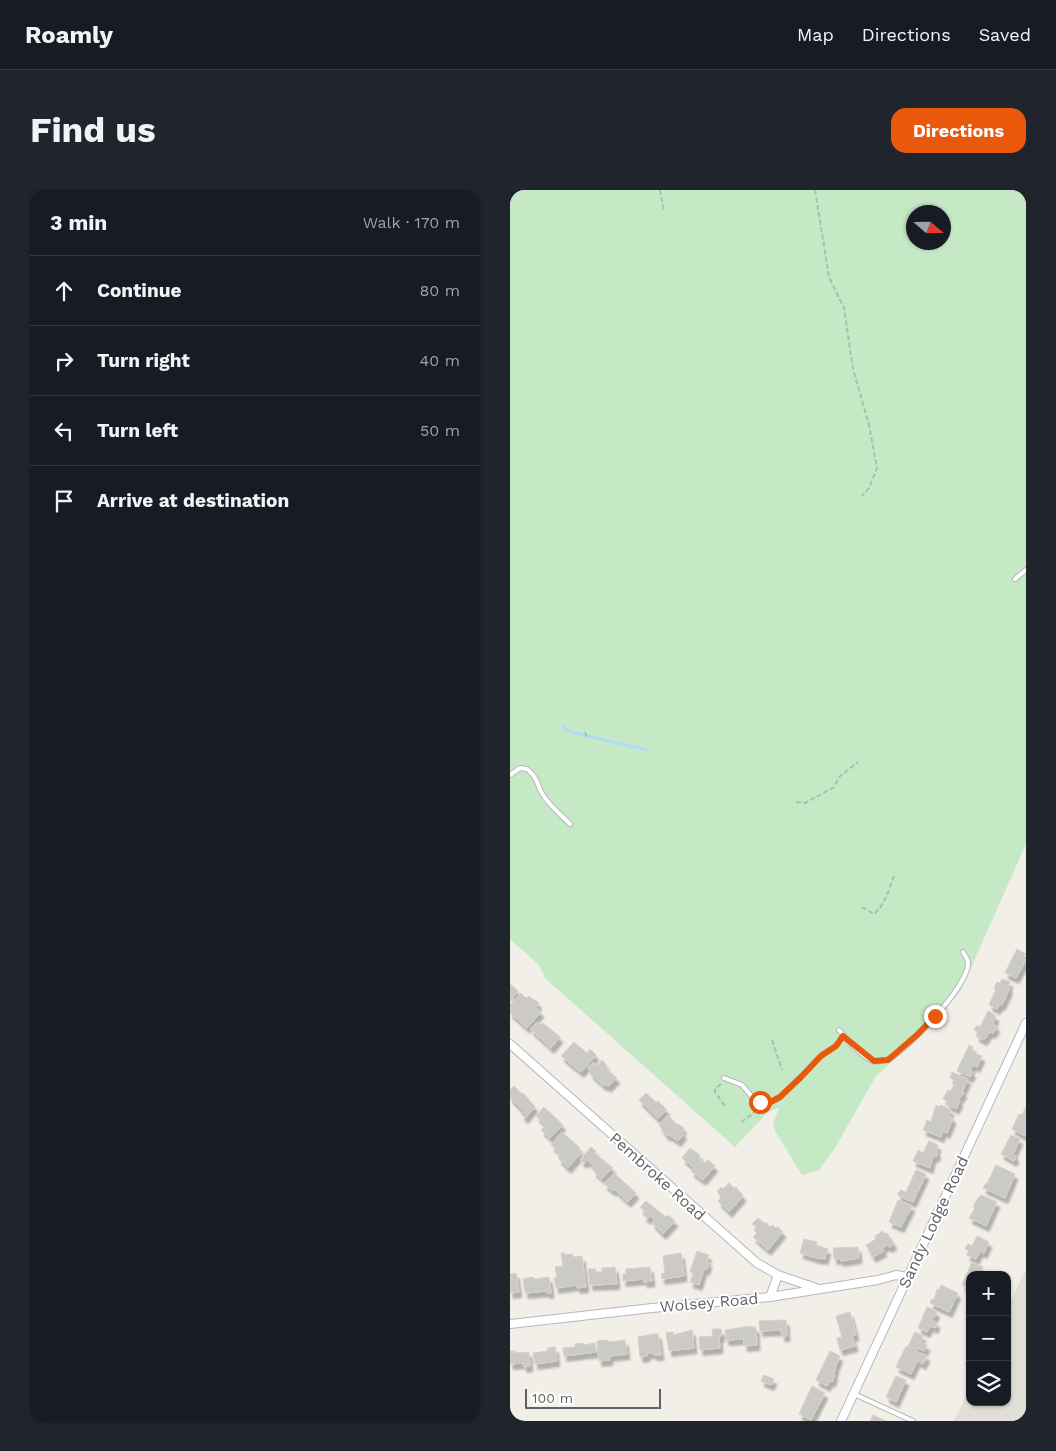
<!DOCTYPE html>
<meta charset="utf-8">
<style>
body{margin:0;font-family:"Work Sans",sans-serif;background:#20242c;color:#f1f3f6}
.controls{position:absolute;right:15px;bottom:15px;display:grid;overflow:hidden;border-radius:10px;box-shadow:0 1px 4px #0004}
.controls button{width:45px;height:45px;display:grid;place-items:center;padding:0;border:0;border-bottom:1px solid #363941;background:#171b24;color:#f1f3f6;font:25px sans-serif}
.compass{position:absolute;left:396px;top:15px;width:45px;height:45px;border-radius:50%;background:#171b24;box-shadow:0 1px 4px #0004;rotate:110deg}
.scale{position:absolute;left:15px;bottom:12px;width:136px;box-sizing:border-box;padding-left:5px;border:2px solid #5f6368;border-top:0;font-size:14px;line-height:18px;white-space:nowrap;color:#5f6368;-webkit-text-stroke:4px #fff;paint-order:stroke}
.stop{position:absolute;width:15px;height:15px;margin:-11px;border:4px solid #ea580c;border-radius:50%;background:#fff}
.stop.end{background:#ea580c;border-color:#fff;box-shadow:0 1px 5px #0008}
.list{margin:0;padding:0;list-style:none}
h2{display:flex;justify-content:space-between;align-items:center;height:65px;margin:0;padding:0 20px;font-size:21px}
h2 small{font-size:16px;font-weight:400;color:#9ea1a6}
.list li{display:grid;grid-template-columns:32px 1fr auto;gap:15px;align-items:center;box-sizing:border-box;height:70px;padding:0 20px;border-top:1px solid #363941}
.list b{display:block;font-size:19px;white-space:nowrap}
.list em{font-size:16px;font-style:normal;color:#9ea1a6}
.icon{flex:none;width:28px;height:28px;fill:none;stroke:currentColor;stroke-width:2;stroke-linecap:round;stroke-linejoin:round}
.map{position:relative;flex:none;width:516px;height:1231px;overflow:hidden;border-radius:15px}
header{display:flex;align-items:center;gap:30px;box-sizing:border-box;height:70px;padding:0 25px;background:#171b24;border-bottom:1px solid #363941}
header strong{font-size:24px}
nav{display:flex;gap:28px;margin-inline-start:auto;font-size:18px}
.intro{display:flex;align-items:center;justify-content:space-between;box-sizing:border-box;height:120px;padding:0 30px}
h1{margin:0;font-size:35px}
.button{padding:12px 22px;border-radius:15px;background:#ea580c;color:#fff;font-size:18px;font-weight:700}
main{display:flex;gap:30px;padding:0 30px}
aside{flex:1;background:#171b24;border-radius:15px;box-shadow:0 1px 4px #0004}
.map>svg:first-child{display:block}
.education{fill:#e1ded6}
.green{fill:#c5e8c5;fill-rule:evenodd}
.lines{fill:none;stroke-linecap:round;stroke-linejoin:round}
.stream{stroke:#aadaff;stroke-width:2.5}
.building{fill:#cccac5;stroke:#d6d1c6;filter:url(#shadow)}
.service-casing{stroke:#b5b8bc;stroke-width:6}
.minor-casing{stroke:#b5b8bc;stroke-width:10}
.path{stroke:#9cc7a9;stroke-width:2;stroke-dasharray:5 2.5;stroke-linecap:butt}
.service{stroke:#fff;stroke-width:4}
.minor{stroke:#fff;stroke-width:8}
.route{stroke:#ea580c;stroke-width:6}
.labels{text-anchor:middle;stroke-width:4;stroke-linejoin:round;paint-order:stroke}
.street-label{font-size:16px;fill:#5f6368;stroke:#fff}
</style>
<header>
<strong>Roamly</strong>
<nav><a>Map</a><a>Directions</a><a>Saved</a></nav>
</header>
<div class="intro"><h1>Find us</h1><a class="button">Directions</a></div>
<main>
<aside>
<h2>3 min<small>Walk · 170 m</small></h2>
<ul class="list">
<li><svg class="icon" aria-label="ahead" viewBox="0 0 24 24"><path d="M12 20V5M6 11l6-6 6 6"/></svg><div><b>Continue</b></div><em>80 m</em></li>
<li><svg class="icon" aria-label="right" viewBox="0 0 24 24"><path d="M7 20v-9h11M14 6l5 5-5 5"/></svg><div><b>Turn right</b></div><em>40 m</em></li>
<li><svg class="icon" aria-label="left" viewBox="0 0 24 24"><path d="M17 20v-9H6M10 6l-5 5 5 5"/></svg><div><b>Turn left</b></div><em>50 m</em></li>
<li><svg class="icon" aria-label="arrive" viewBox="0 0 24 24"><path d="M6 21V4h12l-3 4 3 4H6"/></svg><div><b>Arrive at destination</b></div></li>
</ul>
</aside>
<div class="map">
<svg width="516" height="1231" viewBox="0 0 516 1231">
<defs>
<filter id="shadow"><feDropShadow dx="3" dy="5.5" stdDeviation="1" flood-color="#0004"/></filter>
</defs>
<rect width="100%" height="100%" fill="#f1efe8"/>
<path class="education" d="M516 1079V1231H444L460 1198V1212H497V1118Z"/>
<path class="green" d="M0 0H516V654L451 800 425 833 366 886 325 958 309 980 292 985 265 941 263 932 270 917 258 922 225 957 35 788 29 775 0 749ZM403 22H433V52H403Z"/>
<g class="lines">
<path class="stream" d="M53 537 61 542 137 560"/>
</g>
<g class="building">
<path d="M507 759 516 764 513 768 516 770 506 788 495 783Z"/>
<path d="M492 789 500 792 498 797 500 798 492 815 490 814 487 819 479 815 486 799H484L487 792 490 793Z"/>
<path d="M0 794 8 801 0 812Z"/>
<path d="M11 803 16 808 19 806 24 810 7 829 0 823V815Z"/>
<path d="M24 809 29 813 26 817 31 822 17 838 7 829Z"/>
<path d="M478 821 486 826 483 835 487 836 483 843 480 842 474 850 466 846 468 842 464 840 467 835 470 837Z"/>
<path d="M27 832 31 835 33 833 50 847 41 858 20 839Z"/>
<path d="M64 852 77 863 80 859 86 865 71 882 51 866Z"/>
<path d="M459 855 463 857 461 862 472 866 467 877 463 875 460 880 463 882 460 887 447 881Z"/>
<path d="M92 870 97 876 95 878 107 888 98 897 96 894 94 896 80 883 81 882 78 878 83 872 87 876Z"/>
<path d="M442 882 458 889 452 902 454 903 448 910 450 911 446 919 437 914 439 912 433 909 438 900 441 901 446 891 440 888Z"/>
<path d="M4 896 12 904 13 903 25 917 15 928 11 924 14 922 0 908V900Z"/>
<path d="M136 903 146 912 148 911 157 920 148 929 129 910Z"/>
<path d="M426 915 430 917 431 915 441 920 439 926 443 928 437 943 433 941 431 947 413 940 417 930 421 932Z"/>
<path d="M516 916V944L515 946 502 939 509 924 511 925 513 923Z"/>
<path d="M34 917 53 935 40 948 31 940 36 935 26 926Z"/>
<path d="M158 925 167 935 168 934 174 938 171 941 174 944 168 951 159 945H156L149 935Z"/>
<path d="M52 942 70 958 68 960 71 963 58 978 49 969V962L41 955Z"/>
<path d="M501 945 510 949 503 964 506 966 504 971 491 964Z"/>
<path d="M419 951 428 955 426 961 428 962 426 967 423 966 420 978 403 971 408 960 413 963Z"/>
<path d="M81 957 86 961 84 963 103 978 92 989 83 981 86 978 77 970 74 973 70 970Z"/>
<path d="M180 958 190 965 188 967 195 973 198 970 205 976 193 990 181 981 184 978 172 968Z"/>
<path d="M486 975 505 984 495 1008 473 998 476 993 477 994Z"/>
<path d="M406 980 416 984 403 1012 389 1006 388 1003 391 1000 396 1002Z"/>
<path d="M104 983 126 1003 118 1012 104 999 103 1001 94 994Z"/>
<path d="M219 993 224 998 226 997 233 1006 219 1022 208 1011 212 1007 207 1002 211 997 213 999Z"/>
<path d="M471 1005 487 1012 476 1036 459 1028 465 1018 463 1017 466 1011Z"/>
<path d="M388 1010 402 1016 391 1037 379 1032Z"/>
<path d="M136 1011 156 1027 158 1025 165 1031 153 1044 142 1033 144 1030 141 1026 138 1029 133 1025 136 1022 130 1017Z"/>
<path d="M248 1028 255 1034 256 1032 260 1037 262 1035 266 1038 268 1037 273 1042 258 1060 243 1047 247 1043 244 1040 247 1037 242 1034Z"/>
<path d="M373 1041 375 1044 377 1043 384 1054 379 1057 377 1055 372 1058 374 1061 363 1067 356 1055 366 1049 365 1046Z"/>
<path d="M467 1046 479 1052 474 1063 470 1061 466 1069 457 1065 459 1061 455 1059 458 1054 462 1056Z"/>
<path d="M294 1049 307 1052 306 1055 318 1059 315 1069 311 1068 310 1069 290 1063Z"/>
<path d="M348 1057 349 1068 331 1071 330 1069H324L323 1058Z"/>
<path d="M187 1061 199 1065 196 1071 199 1072 197 1079H194L189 1095 180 1092 183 1083 180 1082Z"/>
<path d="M51 1063H55V1065L62 1064 63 1067 72 1066 76 1097 67 1098V1095L46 1098 44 1088H47L45 1077 53 1076Z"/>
<path d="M171 1063 174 1086 152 1089 151 1084 155 1083 153 1066Z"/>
<path d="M462 1072 473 1077 469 1085H460V1099L452 1095Z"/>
<path d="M105 1077 107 1094 80 1095 78 1079H86V1082H92V1078Z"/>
<path d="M140 1077 142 1091 134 1092V1089L113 1091V1084H116V1079Z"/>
<path d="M6 1083 9 1102 0 1103V1084Z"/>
<path d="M23 1087 24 1089 39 1087 41 1103H37V1101L15 1103 13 1089Z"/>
<path d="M431 1095 448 1103 439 1122 420 1113 422 1109 424 1110 427 1099 429 1100Z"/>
<path d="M417 1117 427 1122 422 1130 427 1133 425 1138 420 1136 417 1142 408 1138Z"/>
<path d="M340 1122 346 1145 342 1146 345 1156 330 1160 327 1148 332 1147 326 1126Z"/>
<path d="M276 1130 277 1146H272L271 1140 250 1141 249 1131Z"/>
<path d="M241 1136V1137H246L247 1155 234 1156V1149L216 1150 215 1140Z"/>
<path d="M202 1139H211L212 1146 209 1147 210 1158 190 1160 189 1147 203 1146Z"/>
<path d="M182 1140 184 1158 159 1161 156 1143 163 1142V1145Z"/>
<path d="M405 1142 413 1146 410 1152 402 1148Z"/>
<path d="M143 1144H148L151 1165H144L143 1163H137V1166L130 1167 128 1147Z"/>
<path d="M402 1148 417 1155 414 1161 407 1158 406 1161 417 1166 413 1174 407 1171 401 1184 386 1177 396 1156 398 1157Z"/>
<path d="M98 1150V1152L115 1150 117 1164 99 1166 100 1170 89 1171 87 1151Z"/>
<path d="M73 1153 74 1155 85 1153 86 1162 54 1166 53 1158 65 1157V1154Z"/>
<path d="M45 1157 47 1171 25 1174 23 1163 38 1161 37 1158Z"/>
<path d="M0 1161H5V1163L19 1162 20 1176 14 1177 13 1173 0 1174Z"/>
<path d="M320 1161 330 1166 325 1178 326 1179 323 1184 325 1185 322 1192 320 1191 317 1196 306 1190Z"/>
<path d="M254 1185 264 1189 261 1195 251 1191Z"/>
<path d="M386 1186 396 1190 386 1212 376 1207Z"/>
<path d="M302 1196 315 1203 301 1230 289 1224Z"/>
<path d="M363 1225 376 1231H360Z"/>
</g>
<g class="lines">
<defs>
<g id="service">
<path d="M505 389 516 380"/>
<path d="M0 585 10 578 17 579C29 589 26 594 33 605 40 616 51 625 60 634"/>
<path d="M329 840C336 848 352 868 363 871 367 872 375 871 378 869 398 860 459 795 458 773 458 769 455 766 453 762"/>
<path d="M214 888 232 895 244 909 257 914 270 907 292 886 311 865 326 856 333 847"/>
<path d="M344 1204 403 1231"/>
</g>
<g id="minor">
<path d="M0 854 247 1073 268 1085 306 1098"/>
<path d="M260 1107 268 1085"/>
<path d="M0 1134 142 1118 260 1107 368 1090 386 1085 397 1087"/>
<path d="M331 1231 516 833"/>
</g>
</defs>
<use href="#service" class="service-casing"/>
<use href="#minor" class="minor-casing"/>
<g class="path">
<path d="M150 0 154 21"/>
<path d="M305 0 319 87 334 118 343 179 359 235 367 278 359 298 352 306"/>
<path d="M75 542 77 548"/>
<path d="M286 612 295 613 324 597 329 587 348 572"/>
<path d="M352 717 364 724C375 715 379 699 384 686"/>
<path d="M262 850 272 880"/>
<path d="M211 894 205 899V902L215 916"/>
<path d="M231 932 240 926 248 917"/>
</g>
<use href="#service" class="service"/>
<use href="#minor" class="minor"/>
</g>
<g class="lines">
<path class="route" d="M250 912 257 914 270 907 292 886 311 866 326 856 333 846 364 871 378 870 408 844 425 826"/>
</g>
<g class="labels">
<g class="street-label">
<text transform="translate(148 986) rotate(42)" y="6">Pembroke Road</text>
<text transform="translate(423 1032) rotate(-65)" y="6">Sandy Lodge Road</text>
<text transform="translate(199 1112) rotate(-5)" y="6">Wolsey Road</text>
</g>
</g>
</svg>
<div class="controls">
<button>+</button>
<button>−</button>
<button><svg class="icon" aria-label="layers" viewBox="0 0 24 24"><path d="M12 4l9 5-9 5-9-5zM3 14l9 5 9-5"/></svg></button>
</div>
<svg class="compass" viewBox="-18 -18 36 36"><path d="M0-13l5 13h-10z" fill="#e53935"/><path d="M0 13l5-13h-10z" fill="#9ea1a6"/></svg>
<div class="scale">100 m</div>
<div class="stop" style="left:250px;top:912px"></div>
<div class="stop end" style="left:425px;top:826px"></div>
</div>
</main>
